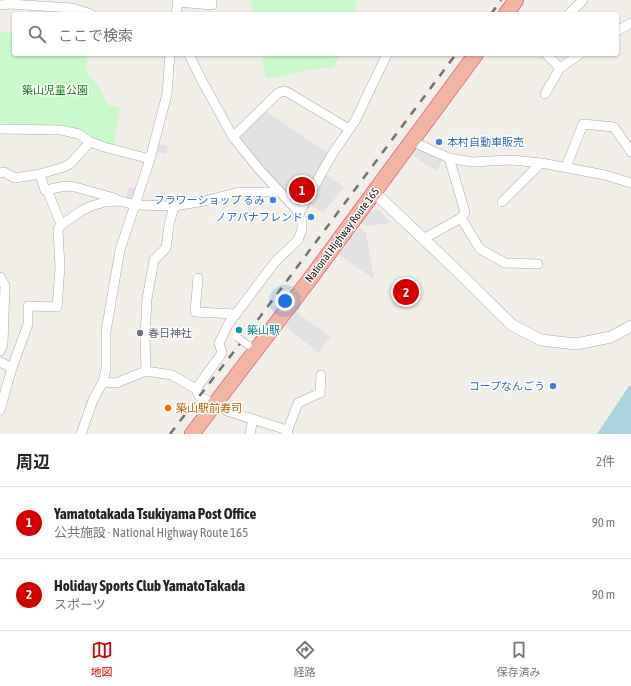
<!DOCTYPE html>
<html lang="ja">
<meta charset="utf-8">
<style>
body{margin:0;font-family:"Asap Condensed","Noto Sans JP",sans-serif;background:#f6f6f6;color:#222}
.you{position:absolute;left:285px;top:301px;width:14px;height:14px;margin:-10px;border:3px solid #fff;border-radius:50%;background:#1a73e8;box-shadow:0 0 0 6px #1a73e833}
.badge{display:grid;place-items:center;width:26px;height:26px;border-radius:50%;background:#d40000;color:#fff;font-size:13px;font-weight:700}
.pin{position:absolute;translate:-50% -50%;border:2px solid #fff;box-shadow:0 1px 4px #0006}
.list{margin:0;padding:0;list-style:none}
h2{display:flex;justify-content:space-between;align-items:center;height:52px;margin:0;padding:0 16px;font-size:17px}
h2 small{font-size:13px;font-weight:400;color:#767676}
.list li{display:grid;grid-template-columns:26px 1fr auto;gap:12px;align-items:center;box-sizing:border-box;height:72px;padding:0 16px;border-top:1px solid #e0e0e0}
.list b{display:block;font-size:15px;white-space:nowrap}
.list p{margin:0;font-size:13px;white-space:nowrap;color:#767676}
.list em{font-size:13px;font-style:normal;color:#767676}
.icon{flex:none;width:22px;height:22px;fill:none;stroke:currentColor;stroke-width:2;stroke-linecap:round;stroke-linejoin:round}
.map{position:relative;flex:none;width:631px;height:434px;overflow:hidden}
.search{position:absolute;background:#fff;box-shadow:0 1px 3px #0004;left:12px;right:12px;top:12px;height:44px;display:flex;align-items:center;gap:10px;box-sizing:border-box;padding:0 14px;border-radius:4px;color:#767676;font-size:15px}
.sheet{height:196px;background:#fff}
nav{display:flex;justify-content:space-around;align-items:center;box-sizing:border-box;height:56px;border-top:1px solid #e0e0e0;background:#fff;font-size:11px;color:#767676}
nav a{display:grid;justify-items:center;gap:2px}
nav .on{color:#d40000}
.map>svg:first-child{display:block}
.industrial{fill:#ebdbe8}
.park{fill:#c8facc}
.parking{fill:#e2e2e2}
.water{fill:#aad3df}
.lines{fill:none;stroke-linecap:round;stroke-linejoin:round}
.minor-casing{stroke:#a9a9a9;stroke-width:10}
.tertiary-casing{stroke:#a9a9a9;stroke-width:12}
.trunk-casing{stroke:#dc2a67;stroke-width:16}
.minor{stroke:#fff;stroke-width:9}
.tertiary{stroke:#fff;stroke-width:11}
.trunk{stroke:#f2b4a3;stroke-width:15}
.rail{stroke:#707070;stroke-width:2.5;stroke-dasharray:8 8;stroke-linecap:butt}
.pedestrian-bridge-casing{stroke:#a9a9a9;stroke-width:8;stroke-linecap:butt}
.pedestrian-bridge{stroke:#fff;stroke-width:7}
.shop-dot{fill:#3f7fe0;stroke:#fff;stroke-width:1.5}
.culture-dot{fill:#0f9aa8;stroke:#fff;stroke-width:1.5}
.worship-dot{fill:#6b7280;stroke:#fff;stroke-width:1.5}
.food-dot{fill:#e8710a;stroke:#fff;stroke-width:1.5}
.labels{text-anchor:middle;stroke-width:3;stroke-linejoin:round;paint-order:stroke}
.park-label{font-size:11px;fill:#0c8416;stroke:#fff}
.shop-label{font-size:11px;fill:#366cbe;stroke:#fff;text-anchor:end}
.street-label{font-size:11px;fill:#222;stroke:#fff}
.culture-label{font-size:11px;fill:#0d838f;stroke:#fff;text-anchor:start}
.worship-label{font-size:11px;fill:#5b616d;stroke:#fff;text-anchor:start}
.food-label{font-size:11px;fill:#c56008;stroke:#fff;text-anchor:start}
</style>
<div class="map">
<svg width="631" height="434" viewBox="0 0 631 434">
<rect width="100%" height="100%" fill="#f2efe9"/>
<g class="industrial">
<path d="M159 144 168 146 166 154 157 152Z"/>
<path d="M129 187 139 189 136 201 126 198Z"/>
</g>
<g class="park">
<path d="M251 0H357L354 14H253Z"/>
<path d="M39 10 62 11 72 14H39Z"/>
<path d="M0 32 14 33V54H88L86 72 99 86 108 105 120 108 113 146 92 139 80 131 0 126Z"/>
<path d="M261 54H339L334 67 308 70 275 78 266 77Z"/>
</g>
<g class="parking">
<path d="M264 110 328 153 311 183 303 179 294 197 292 199 263 171 239 138Z"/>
<path d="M419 148 442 160 437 171 413 156Z"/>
<path d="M325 174 344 187 323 213 308 204Z"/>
<path d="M378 209 391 223 366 226 361 223 370 211Z"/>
<path d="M360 227 366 233 374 279 339 255Z"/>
<path d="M296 312 330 337 319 353 285 326Z"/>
</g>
<path class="water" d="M629 386H631V434H597Z"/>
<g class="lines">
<defs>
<g id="minor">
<path d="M178 2 212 5V0"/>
<path d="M0 5 10 4 72 8 91 14"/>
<path d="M176 14 178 0"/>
<path d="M569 14 583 0"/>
<path d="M617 31 631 23"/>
<path d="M189 54 201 79 233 137 258 168 280 192"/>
<path d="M546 54 560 68"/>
<path d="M545 94 560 68 580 54"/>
<path d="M0 129 61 130 79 134 90 142 104 147 150 159"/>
<path d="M233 137 278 93 284 91 289 93 349 129"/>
<path d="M411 141 449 158 472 162 512 160 541 163 605 175 631 183"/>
<path d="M566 167 583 124 614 127 631 152"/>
<path d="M0 173 4 172 15 178 40 174"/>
<path d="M45 190 66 186 75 187 114 198 118 200"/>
<path d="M502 202 541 163"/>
<path d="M299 213 333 153 355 121 387 54"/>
<path d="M461 218 480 249 505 263 538 264"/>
<path d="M60 226 81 211 91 206 105 202 120 201 136 205 174 206 205 201 239 192H280L296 209 302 220V229L298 240 275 262 229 323 219 343 222 353 196 389"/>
<path d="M423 239 461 218 465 212 449 158"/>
<path d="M0 277 5 286 3 344 0 351"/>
<path d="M198 278 195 312 236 314"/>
<path d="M0 362 12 368"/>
<path d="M146 371 145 336 147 299 154 260 166 248 169 225 174 206"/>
<path d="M103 382 116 383 146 371 172 375 196 389 199 396 224 410 284 429 288 434"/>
<path d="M0 410 12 368 28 324V306L57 307 60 267 58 230 60 226V222L48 192 45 190 40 174 64 167 70 164 90 142"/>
<path d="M287 432 298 403 320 393 321 375"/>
<path d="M81 434 93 400 103 382 106 369V331L120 250 150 159 167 94 170 54"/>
<path d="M250 434 253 419"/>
</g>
<path id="tertiary" d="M374 192 451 265 512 325 541 340 576 344 611 337 631 326"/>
<g id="trunk">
<path d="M506 14 516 0"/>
<path d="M192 434 313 275 476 54"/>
</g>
</defs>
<use href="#minor" class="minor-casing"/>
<use href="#tertiary" class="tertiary-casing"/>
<use href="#trunk" class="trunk-casing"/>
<use href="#minor" class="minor"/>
<use href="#tertiary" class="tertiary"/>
<use href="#trunk" class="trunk"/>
<g class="rail">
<path d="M491 14 501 0"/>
<path d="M170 434 239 345 456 54"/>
</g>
<defs>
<path id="pedestrian-bridge" d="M237 337 248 345"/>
</defs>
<use href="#pedestrian-bridge" class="pedestrian-bridge-casing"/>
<use href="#pedestrian-bridge" class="pedestrian-bridge"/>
</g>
<g class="shop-dot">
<circle cx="439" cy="142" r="4"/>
<circle cx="273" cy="200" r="4"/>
<circle cx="311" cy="217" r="4"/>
<circle cx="553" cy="386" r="4"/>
</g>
<circle class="culture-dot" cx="239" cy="330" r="4"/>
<circle class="worship-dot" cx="140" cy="333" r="4"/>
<circle class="food-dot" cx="168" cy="408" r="4"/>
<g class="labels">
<g class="park-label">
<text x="55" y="94">築山児童公園</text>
</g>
<g class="shop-label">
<text x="447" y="146" text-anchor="start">本村自動車販売</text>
<text x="265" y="204">フラワーショップ るみ</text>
<text x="303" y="221">ノアパナフレンド</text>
<text x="545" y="390">コープなんごう</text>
</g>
<g class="street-label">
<text transform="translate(342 235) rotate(-53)" y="4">National Highway Route 165</text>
</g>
<g class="culture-label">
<text x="247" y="334">築山駅</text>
</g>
<g class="worship-label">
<text x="148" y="337">春日神社</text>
</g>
<g class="food-label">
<text x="176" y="412">築山駅前寿司</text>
</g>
</g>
</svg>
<div class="you"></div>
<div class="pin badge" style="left:302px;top:190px">1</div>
<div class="pin badge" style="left:406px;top:292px">2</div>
<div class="search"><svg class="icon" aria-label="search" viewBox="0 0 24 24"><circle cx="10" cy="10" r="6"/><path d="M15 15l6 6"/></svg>ここで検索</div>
</div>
<section class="sheet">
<h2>周辺<small>2件</small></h2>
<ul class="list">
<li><span class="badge">1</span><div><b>Yamatotakada Tsukiyama Post Office</b><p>公共施設 · National Highway Route 165</p></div><em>90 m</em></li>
<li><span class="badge">2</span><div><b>Holiday Sports Club YamatoTakada</b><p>スポーツ</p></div><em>90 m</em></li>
</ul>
</section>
<nav>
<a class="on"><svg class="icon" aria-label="map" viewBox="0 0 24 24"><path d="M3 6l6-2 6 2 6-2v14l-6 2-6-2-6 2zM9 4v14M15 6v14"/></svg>地図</a>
<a><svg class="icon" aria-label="directions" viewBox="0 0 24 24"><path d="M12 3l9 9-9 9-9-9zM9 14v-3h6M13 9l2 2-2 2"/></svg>経路</a>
<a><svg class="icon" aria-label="saved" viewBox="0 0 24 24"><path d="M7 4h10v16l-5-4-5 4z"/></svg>保存済み</a>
</nav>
